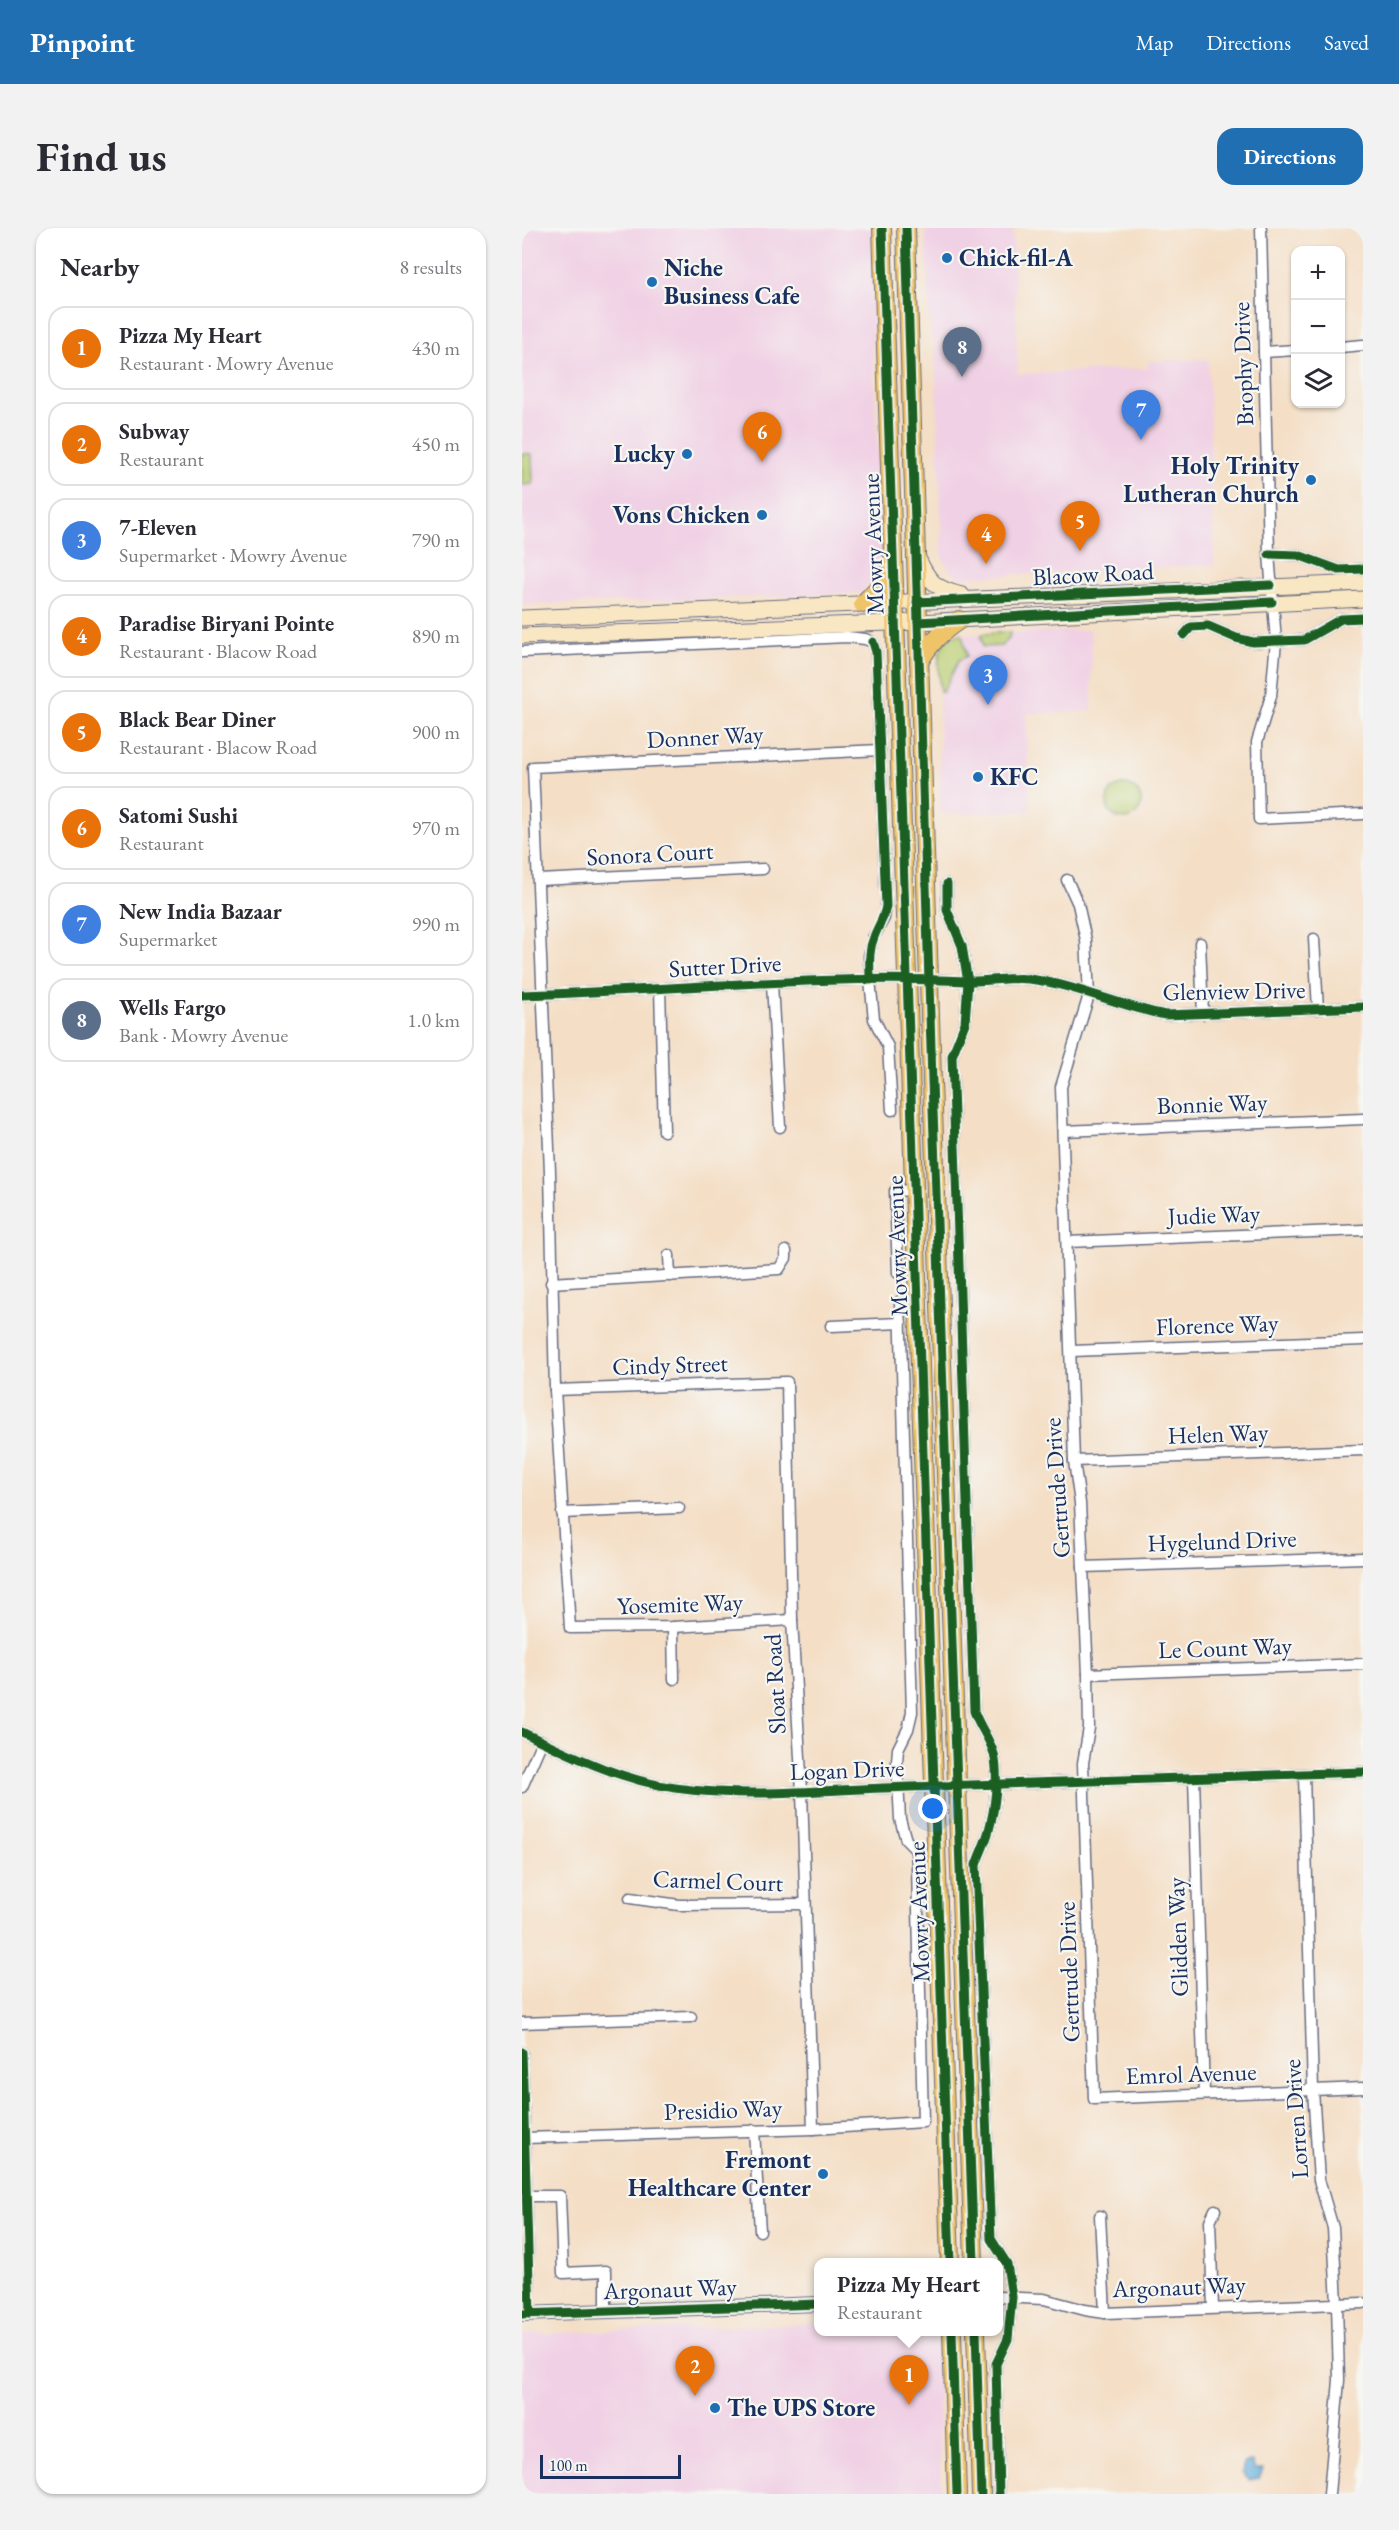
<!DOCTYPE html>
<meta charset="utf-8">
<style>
body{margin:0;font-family:"EB Garamond",serif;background:#f2f2f3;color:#2b2b33}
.controls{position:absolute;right:18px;top:18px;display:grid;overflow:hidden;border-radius:12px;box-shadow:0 2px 4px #0004}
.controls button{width:54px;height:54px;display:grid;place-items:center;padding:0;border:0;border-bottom:2px solid #e1e1e2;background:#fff;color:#2b2b33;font:30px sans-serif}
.scale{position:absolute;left:18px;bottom:15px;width:141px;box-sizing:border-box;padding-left:6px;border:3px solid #1b2f5e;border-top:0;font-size:16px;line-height:21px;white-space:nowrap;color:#1b2f5e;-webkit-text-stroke:4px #f6f6f2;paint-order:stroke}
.you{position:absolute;left:411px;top:1581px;width:21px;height:21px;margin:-15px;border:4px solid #fff;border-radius:50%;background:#1a73e8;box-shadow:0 0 0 9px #1a73e833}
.badge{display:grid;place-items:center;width:39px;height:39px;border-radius:50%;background:#1f6fb2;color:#fff;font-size:20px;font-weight:700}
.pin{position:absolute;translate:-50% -50px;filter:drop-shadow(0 2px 3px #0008)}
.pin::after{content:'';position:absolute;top:32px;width:21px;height:18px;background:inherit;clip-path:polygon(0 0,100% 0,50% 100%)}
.popup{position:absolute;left:292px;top:2030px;width:189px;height:78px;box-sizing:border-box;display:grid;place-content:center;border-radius:12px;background:#fff;filter:drop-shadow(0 2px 4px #0005);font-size:20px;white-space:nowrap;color:#7c7c81}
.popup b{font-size:22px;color:#2b2b33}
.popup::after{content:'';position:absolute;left:50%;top:100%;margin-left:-12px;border:12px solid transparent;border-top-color:#fff}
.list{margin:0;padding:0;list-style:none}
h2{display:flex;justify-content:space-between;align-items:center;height:78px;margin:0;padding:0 24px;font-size:26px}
h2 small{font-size:20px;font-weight:400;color:#7c7c81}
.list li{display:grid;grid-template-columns:39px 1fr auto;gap:18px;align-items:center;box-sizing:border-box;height:84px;margin:0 12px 12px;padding:0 12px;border:2px solid #e1e1e2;border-radius:18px}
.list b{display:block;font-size:22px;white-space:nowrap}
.list p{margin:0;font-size:20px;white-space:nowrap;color:#7c7c81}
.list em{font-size:20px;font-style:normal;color:#7c7c81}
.icon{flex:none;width:33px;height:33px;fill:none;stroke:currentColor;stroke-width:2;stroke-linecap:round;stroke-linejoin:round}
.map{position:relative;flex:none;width:841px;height:2266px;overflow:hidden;border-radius:18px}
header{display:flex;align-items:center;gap:36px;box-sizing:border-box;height:84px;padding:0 30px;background:#1f6fb2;color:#fff}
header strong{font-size:28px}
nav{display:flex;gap:33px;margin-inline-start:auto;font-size:21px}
.intro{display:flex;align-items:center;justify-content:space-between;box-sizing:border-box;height:144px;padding:0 36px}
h1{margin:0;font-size:42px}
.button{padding:15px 27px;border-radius:18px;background:#1f6fb2;color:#fff;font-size:21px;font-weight:700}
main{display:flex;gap:36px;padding:0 36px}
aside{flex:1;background:#fff;border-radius:18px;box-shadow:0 2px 4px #0004}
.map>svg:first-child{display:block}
.built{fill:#f0d0e4}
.green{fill:#b9cd70;stroke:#6a7e67;stroke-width:1.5}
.water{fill:#62adda;stroke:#3e6e9c;stroke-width:1.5}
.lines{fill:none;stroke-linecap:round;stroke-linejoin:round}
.minor-casing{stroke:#676c82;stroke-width:13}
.tertiary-casing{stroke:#676c82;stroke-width:16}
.secondary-casing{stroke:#676c82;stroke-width:17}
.primary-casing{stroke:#676c82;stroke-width:20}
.minor{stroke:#fff;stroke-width:10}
.tertiary{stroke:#fff;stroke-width:14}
.secondary{stroke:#f9e7c3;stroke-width:15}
.primary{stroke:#efc469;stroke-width:18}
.cycleway-casing{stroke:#f6f6f2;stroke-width:13}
.cycleway{stroke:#1b5e20;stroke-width:9}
.poi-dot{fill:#1f6fb2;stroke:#f6f6f2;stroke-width:2}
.labels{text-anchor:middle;stroke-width:4.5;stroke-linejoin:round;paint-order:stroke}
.poi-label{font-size:24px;font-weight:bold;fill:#1b2f5e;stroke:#f6f6f2;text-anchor:start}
.street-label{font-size:24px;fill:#1b2f5e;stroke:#f6f6f2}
</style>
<header>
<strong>Pinpoint</strong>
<nav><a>Map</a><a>Directions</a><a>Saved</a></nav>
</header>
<div class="intro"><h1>Find us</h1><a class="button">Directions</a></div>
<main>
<aside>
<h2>Nearby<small>8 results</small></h2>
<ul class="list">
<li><span class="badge" style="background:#e8710a">1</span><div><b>Pizza My Heart</b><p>Restaurant · Mowry Avenue</p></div><em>430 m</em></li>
<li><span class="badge" style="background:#e8710a">2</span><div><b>Subway</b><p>Restaurant</p></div><em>450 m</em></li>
<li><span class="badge" style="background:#3f7fe0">3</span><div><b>7-Eleven</b><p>Supermarket · Mowry Avenue</p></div><em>790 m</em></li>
<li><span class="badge" style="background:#e8710a">4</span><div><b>Paradise Biryani Pointe</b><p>Restaurant · Blacow Road</p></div><em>890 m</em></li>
<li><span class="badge" style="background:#e8710a">5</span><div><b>Black Bear Diner</b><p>Restaurant · Blacow Road</p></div><em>900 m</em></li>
<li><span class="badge" style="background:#e8710a">6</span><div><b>Satomi Sushi</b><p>Restaurant</p></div><em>970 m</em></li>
<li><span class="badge" style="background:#3f7fe0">7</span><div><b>New India Bazaar</b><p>Supermarket</p></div><em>990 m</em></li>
<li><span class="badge" style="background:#5c6f8a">8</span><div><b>Wells Fargo</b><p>Bank · Mowry Avenue</p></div><em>1.0 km</em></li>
</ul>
</aside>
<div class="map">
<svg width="841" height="2266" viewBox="0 0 841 2266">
<rect width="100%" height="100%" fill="#f6f6f2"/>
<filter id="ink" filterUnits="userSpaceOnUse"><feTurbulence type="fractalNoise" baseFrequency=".0167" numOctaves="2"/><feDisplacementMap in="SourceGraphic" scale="12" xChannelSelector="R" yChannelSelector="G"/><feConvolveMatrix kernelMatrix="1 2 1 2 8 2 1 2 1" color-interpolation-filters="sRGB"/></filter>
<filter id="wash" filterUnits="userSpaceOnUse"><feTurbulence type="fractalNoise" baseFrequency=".008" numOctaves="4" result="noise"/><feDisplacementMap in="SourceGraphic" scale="24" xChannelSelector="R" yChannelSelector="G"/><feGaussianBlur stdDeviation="1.35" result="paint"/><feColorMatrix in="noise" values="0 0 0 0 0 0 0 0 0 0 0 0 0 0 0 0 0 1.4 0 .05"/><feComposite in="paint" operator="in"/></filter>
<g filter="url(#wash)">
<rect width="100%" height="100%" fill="#f4dec5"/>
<g class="built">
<path d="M0 0H350V105L360 333 356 348 338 365 0 377Z"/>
<path d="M403 0H491L496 146 626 140V133L686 131 692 337 438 349 427 342 420 328 413 116 409 110Z"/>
<path d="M569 402 570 483 504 486 508 583 418 586 417 422 431 407Z"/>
<path d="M297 2095V2104H413L420 2266H0V2106Z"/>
</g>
<g class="green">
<path d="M0 226H10L11 256 0 257Z"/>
<path d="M488 404 487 411 479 418 461 419 459 409 461 406Z"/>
<path d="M440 406 445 428 437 432 421 464H418C417 442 409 410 440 406Z"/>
<circle cx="602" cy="574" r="17"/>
</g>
<path class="water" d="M731 2234 732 2241H741L737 2250 727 2252 720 2245 722 2235Z"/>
</g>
<g filter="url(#ink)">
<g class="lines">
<defs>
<g id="minor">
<path d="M739 0 747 326 754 413 749 468 735 514 737 591 841 586"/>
<path d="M818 119 841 117"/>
<path d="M742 124 774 122"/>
<path d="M747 326 776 327 817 342 841 341"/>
<path d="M662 407 669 399 686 398 714 410 731 414 782 412 819 391 841 390"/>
<path d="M0 424 325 409 343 411 351 414 354 424 364 678 362 690 351 710 347 728 348 752 352 791 366 819 370 882"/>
<path d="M17 652 241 641"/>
<path d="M545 652 556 676 564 712 567 767 539 859 552 1233 558 1275 566 1446 567 1500 561 1535 572 1871 841 1860"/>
<path d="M425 656V682L440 718 446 754 443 795 430 828 452 1483C457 1498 468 1511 472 1526 477 1548 473 1580 467 1602 464 1614 458 1625 454 1637L469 2011 485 2036 490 2069 486 2111 474 2136 477 2266"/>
<path d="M792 711 796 781"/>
<path d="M678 715 681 786"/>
<path d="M250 755 258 899"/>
<path d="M138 761 142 903"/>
<path d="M0 767C148 763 296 746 444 753 465 754 486 749 507 751 552 756 597 778 643 787L841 779"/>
<path d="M541 903 841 891"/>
<path d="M392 962 373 963 376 1045 395 1044"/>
<path d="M545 1014 841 1002"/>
<path d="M147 1027 148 1048"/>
<path d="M29 1055 257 1041 264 1030V1023"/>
<path d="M309 1098 379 1095"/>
<path d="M550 1123 841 1112"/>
<path d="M33 1162 265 1154 270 1392 280 1564 291 1901"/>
<path d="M552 1233 841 1222"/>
<path d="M40 1285 157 1280"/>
<path d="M561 1339 841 1330"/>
<path d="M270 1392 151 1399 48 1400 33 1162 28 944 11 539 358 522"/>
<path d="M151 1399 152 1451"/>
<path d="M566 1446 841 1436"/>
<path d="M0 1504C49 1527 98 1552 153 1560 230 1571 310 1561 388 1559 539 1555 690 1550 841 1544"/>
<path d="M782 1546 791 1862 797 1952 811 2000 815 2075 817 2152 807 2266"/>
<path d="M672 1550 682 1866"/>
<path d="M0 1559 20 1513"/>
<path d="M108 1670 157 1677 282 1676"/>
<path d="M0 1795 169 1789"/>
<path d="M0 1824 8 2086"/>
<path d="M232 1902 238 2003"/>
<path d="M3 1910 291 1901 401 1894 395 1637 394 1622 384 1612 378 1591 375 1534 376 1521 386 1501 390 1484 378 1073"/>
<path d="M4 1968H38L41 2045 84 2043V2083"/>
<path d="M578 1988 583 2085"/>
<path d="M477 2069 522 2071 563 2082 583 2085 841 2075"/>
<path d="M691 2080 688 1993 693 1982"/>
</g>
<path id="tertiary" d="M0 2086 297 2076"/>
<g id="secondary">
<path d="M395 328C406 353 413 361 440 367"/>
<path d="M0 390 841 355"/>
<path d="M0 408 396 394 841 371"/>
</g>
<g id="primary">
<path d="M360 0 428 2034"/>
<path d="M384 0 410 853 452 2034"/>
<path d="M341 376 362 354 370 338"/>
<path d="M397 434C408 415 419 404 437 392"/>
<path d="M430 2104 435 2266"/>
<path d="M454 2104 459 2266"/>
</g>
</defs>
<use href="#minor" class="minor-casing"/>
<use href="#tertiary" class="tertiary-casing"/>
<use href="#secondary" class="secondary-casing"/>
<use href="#primary" class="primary-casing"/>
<use href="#minor" class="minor"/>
<use href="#tertiary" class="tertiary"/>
<use href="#secondary" class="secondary"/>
<use href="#primary" class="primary"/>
<defs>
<g id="cycleway">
<path d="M360 0 428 2034"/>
<path d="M384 0 410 853 452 2034"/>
<path d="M747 326 776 327 817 342 841 341"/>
<path d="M395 374 749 357"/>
<path d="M396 394 750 374"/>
<path d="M662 407 669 399 686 398 714 410 731 414 782 412 819 391 841 390"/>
<path d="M425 656V682L440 718 446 754 443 795 430 828 452 1483C457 1498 468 1511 472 1526 477 1548 473 1580 467 1602 464 1614 458 1625 454 1637L469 2011 485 2036 490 2069 486 2111 474 2136 477 2266"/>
<path d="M348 752C348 737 346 723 352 709 356 698 362 691 364 678L354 424 351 414"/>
<path d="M0 767C148 763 296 746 444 753 465 754 486 749 507 751 552 756 597 778 643 787L841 779"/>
<path d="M0 1504C49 1527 98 1552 153 1560 230 1571 310 1561 388 1559 539 1555 690 1550 841 1544"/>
<path d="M0 1824 8 2086"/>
<path d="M0 2086 297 2076"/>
<path d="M430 2104 435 2266"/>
<path d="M454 2104 459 2266"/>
</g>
</defs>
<use href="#cycleway" class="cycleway-casing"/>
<use href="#cycleway" class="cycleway"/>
</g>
</g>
<g class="poi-dot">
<circle cx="425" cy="30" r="6"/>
<circle cx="130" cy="54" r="6"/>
<circle cx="165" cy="226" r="6"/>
<circle cx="789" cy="252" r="6"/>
<circle cx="240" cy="287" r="6"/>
<circle cx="456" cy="549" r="6"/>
<circle cx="301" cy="1946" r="6"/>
<circle cx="193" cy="2180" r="6"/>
</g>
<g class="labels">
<g class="poi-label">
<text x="437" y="38">Chick-fil-A</text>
<text x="142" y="48">Niche<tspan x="142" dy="28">Business Cafe</tspan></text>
<text x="153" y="234" text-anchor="end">Lucky</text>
<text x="777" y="246" text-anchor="end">Holy Trinity<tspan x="777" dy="28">Lutheran Church</tspan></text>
<text x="228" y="295" text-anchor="end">Vons Chicken</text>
<text x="468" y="557">KFC</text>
<text x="289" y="1940" text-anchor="end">Fremont<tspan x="289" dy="28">Healthcare Center</tspan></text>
<text x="205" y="2188">The UPS Store</text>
</g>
<g class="street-label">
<text transform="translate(721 136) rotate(-92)" y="8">Brophy Drive</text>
<text transform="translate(351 316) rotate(-92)" y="8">Mowry Avenue</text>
<text transform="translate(571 346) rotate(-3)" y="8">Blacow Road</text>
<text transform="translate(183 509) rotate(-3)" y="8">Donner Way</text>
<text transform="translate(128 626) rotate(-3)" y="8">Sonora Court</text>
<text transform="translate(203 738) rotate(-3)" y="8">Sutter Drive</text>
<text transform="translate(712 763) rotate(-1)" y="8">Glenview Drive</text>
<text transform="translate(690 876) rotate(-2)" y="8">Bonnie Way</text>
<text transform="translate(692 987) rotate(-2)" y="8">Judie Way</text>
<text transform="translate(375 1018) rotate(-92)" y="8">Mowry Avenue</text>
<text transform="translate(695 1097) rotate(-2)" y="8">Florence Way</text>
<text transform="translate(148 1137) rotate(-2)" y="8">Cindy Street</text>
<text transform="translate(696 1206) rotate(-2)" y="8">Helen Way</text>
<text transform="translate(535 1260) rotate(-94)" y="8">Gertrude Drive</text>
<text transform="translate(700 1313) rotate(-2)" y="8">Hygelund Drive</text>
<text transform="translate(158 1376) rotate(-2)" y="8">Yosemite Way</text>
<text transform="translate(703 1420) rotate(-2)" y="8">Le Count Way</text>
<text transform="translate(253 1456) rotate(-93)" y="8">Sloat Road</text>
<text transform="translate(325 1542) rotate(-2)" y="8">Logan Drive</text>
<text transform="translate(196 1653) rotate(2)" y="8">Carmel Court</text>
<text transform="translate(397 1684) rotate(-92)" y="8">Mowry Avenue</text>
<text transform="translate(656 1709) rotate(-92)" y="8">Glidden Way</text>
<text transform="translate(547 1744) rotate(-92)" y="8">Gertrude Drive</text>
<text transform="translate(669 1846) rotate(-2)" y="8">Emrol Avenue</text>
<text transform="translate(201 1882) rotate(-2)" y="8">Presidio Way</text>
<text transform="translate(774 1891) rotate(-94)" y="8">Lorren Drive</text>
<text transform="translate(657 2059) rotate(-2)" y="8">Argonaut Way</text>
<text transform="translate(148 2061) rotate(-2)" y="8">Argonaut Way</text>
</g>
</g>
</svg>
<div class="controls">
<button>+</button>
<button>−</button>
<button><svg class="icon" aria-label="layers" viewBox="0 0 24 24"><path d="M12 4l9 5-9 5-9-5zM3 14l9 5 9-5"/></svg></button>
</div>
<div class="scale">100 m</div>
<div class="you"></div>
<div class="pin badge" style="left:387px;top:2177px;background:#e8710a">1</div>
<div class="popup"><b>Pizza My Heart</b>Restaurant</div>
<div class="pin badge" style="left:173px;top:2168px;background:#e8710a">2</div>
<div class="pin badge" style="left:466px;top:477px;background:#3f7fe0">3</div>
<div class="pin badge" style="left:464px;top:336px;background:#e8710a">4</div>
<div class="pin badge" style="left:558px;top:323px;background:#e8710a">5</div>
<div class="pin badge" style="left:240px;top:234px;background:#e8710a">6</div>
<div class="pin badge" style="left:619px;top:212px;background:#3f7fe0">7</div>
<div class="pin badge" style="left:440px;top:149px;background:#5c6f8a">8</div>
</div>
</main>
